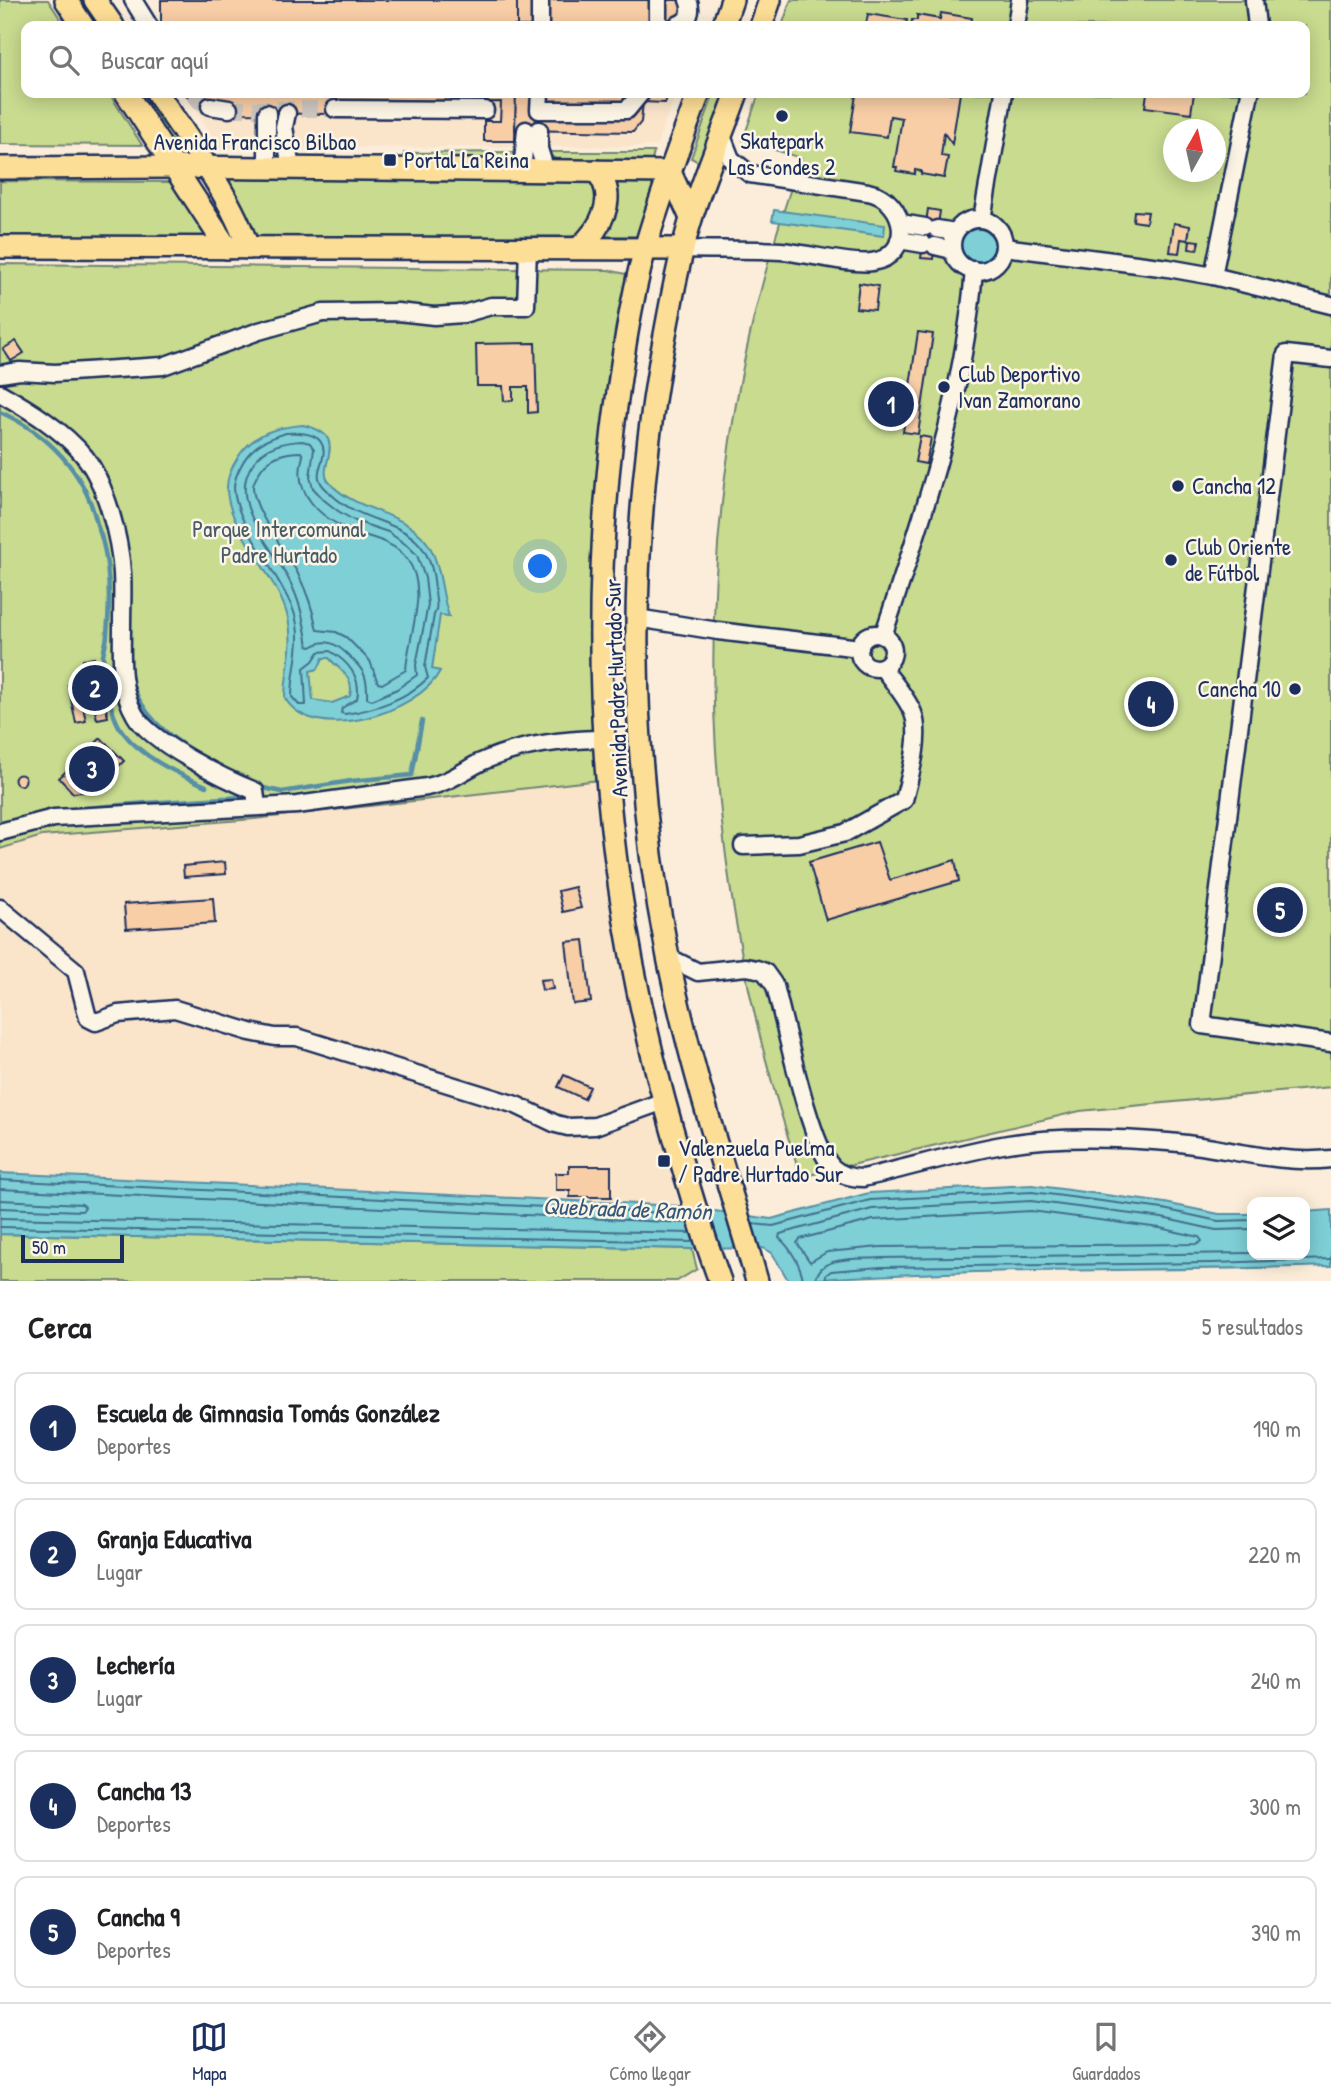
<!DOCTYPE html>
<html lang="es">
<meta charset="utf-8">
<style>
body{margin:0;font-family:"Patrick Hand",sans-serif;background:#f2f2f2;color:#202124}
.controls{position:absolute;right:21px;bottom:21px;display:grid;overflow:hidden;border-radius:14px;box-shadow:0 4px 18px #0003}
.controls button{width:63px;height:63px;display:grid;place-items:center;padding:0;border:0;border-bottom:2px solid #e0e0e0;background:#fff;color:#202124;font:35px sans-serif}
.compass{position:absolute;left:1163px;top:119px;width:63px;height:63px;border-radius:50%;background:#fff;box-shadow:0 4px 18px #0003;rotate:8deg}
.scale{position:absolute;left:21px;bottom:18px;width:103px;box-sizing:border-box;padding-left:7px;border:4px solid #1b2f5e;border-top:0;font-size:19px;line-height:24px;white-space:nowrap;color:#1b2f5e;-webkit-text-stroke:5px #fcf5e5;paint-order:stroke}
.you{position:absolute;left:541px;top:567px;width:24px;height:24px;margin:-18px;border:5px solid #fff;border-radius:50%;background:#1a73e8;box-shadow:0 0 0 10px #1a73e833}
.badge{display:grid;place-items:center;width:46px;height:46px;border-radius:50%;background:#1b2f5e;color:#fff;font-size:23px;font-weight:700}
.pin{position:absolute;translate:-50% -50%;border:4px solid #fff;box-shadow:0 2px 7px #0006}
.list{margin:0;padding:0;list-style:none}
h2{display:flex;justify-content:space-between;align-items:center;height:91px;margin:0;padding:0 28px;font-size:30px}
h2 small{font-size:23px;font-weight:400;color:#757577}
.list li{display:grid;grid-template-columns:46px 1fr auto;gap:21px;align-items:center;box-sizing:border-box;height:112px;margin:0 14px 14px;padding:0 14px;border:2px solid #e0e0e0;border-radius:14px}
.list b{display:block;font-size:26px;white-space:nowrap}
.list p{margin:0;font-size:23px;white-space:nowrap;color:#757577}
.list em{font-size:23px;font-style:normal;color:#757577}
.icon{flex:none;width:38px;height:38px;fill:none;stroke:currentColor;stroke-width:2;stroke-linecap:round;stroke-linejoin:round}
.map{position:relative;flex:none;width:1331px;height:1281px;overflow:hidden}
.search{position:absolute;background:#fff;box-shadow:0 4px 18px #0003;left:21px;right:21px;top:21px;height:77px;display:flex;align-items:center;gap:18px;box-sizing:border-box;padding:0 24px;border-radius:14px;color:#757577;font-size:26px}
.sheet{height:721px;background:#fff}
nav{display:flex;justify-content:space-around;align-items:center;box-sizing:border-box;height:98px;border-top:2px solid #e0e0e0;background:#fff;font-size:19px;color:#757577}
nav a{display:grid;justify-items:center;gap:4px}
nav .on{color:#1b2f5e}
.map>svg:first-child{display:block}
.built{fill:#fae4ca}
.green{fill:#c8db8f;stroke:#728576;stroke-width:2;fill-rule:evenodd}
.water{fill:#7ecfd6;stroke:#568fa6;stroke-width:2;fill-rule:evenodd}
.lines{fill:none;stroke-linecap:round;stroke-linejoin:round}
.shore{stroke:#436f8e;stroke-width:2}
.stream{stroke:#568fa6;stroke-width:4.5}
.building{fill:#f8cea7;stroke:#1b2f5e;stroke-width:2}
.minor-tunnel{stroke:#cec7c0;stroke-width:16;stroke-dasharray:16 8;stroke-linecap:butt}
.minor-casing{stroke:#1b2f5e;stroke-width:21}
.major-casing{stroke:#1b2f5e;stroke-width:26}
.minor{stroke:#fcf5e5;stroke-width:16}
.major{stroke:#fdde96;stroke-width:21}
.poi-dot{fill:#1b2f5e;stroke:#fcf5e5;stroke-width:2.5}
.labels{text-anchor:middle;stroke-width:5;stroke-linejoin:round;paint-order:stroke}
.poi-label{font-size:23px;fill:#1b2f5e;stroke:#fcf5e5;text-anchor:start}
.street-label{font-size:23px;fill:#1b2f5e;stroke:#fcf5e5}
.park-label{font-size:23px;fill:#465a6a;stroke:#fcf5e5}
.water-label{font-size:24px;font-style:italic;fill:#34577c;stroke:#fcf5e5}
</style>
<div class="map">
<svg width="1331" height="1281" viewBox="0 0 1331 1281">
<rect width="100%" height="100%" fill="#fbedd9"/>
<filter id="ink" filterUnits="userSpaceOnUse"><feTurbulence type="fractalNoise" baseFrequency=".0143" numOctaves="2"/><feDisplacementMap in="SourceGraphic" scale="14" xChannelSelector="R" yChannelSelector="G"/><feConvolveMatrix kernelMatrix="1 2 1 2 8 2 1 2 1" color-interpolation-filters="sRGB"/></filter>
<g filter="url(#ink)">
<g class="built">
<path d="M185 93H676L656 146 220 148Z"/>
<path d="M599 780 634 1011 679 1206 0 1173V849L42 836 254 819Z"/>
</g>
<g class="green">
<path d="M0 0H48L65 26H26V93H109L142 145 0 144Z"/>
<path d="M791 0H1331V1087L1080 1111 801 1177C711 910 687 639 744 362 758 293 778 225 801 158L743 140 759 93H1305V26H782ZM1174 130H1216V172H1174Z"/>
<path d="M137 93H146L180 143 172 144Z"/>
<path d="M714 93H725L701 163 691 158Z"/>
<path d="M521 152 512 159H404V153Z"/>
<path d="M547 152H654L652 160H556Z"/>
<path d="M222 178 654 182 637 236 257 238Z"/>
<path d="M0 181 172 182 211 236 0 237Z"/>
<path d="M0 264 608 270 626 274 620 314 599 780 254 819 42 836 0 849Z"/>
<path d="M0 1234 692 1249 697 1269 677 1281H0Z"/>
</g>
<g class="water">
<path d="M774 210 885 225 884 236 772 221Z"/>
<circle cx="978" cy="246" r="17"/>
<path d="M303 425C353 436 315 466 329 482 356 514 411 510 431 549 442 570 441 594 449 616L440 615 432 669 440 671C419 713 312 746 285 698 285 671 295 646 288 618 278 575 226 529 227 487 227 476 233 465 238 457 254 433 276 427 303 425ZM323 658H329C340 671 355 676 350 696L332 703 313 700 310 671 318 669Z"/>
<path d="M0 1173 679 1206 771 1219 869 1193 1032 1185 1165 1203 1219 1214H1252V1255H1305V1212L1331 1210V1266C1151 1272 971 1267 792 1281L788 1280 772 1253 763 1248 692 1249 0 1234Z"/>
</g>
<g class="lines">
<g class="shore">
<path d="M286 433C302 432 328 433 323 457 322 464 317 470 319 478 320 485 327 490 332 495 371 532 431 514 435 590 435 600 439 606 434 615L425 667 428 678C407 699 374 710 345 714L341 713 342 708 357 699C362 677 347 661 330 651L319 652 313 661 304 668 306 705H299L292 697C292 667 304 642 294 612 281 575 234 523 234 487 234 478 239 469 243 462 253 445 267 439 286 433Z"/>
<path d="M302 441 310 443 314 449 310 477 313 488 324 500 338 511 355 521 388 532 408 546 417 555 425 578 428 605 416 665 417 675 397 689 372 700 367 698C368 674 363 669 346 653 335 643 326 638 311 647L308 646C304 621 300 600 288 578 271 544 225 500 254 462 266 446 283 442 302 441Z"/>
<path d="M301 452 303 456C291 493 321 519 354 532 372 538 395 542 407 559 430 590 408 635 406 670L382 684 378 683 370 661 346 637 336 632 317 630C313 610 307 592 298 574 287 552 253 511 253 487 253 481 259 473 262 468 272 455 286 452 301 452Z"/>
<path d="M0 1180 684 1214"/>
<path d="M0 1189 687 1223"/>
<path d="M0 1200 82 1204 85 1207 82 1211 0 1208"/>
<path d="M1031 1211 1160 1228 1199 1237 1202 1241 1198 1244 880 1247 827 1252 810 1262 797 1243 800 1239 873 1220Z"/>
<path d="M0 1218 690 1233"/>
<path d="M753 1224 773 1226 870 1200 1032 1192 1163 1209 1218 1221 1252 1220"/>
<path d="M0 1227 693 1242"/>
<path d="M803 1281C802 1267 790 1247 779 1238L780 1234 872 1209 1031 1201 1162 1218 1216 1230 1252 1229"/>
<path d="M816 1281C818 1254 860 1260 880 1258L1252 1253"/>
<path d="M825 1281 826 1275 831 1271 881 1267 1213 1263 1331 1259"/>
</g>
<g class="stream">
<path d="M0 412C49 434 85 472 97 524 98 529 101 534 102 539 110 568 110 604 107 634 107 641 104 648 103 655 103 675 110 715 122 731 142 758 177 773 206 786"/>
<path d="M130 677C140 714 167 736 199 755"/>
<path d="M259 787 282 792 351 781 412 775 422 721"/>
<path d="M65 810C125 804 185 800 245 797"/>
</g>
</g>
<g class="building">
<rect x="161" y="0" width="356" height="26"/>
<path d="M517 0H698L699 8 697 15 690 26H517Z"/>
<path d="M941 13 972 18 971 26H911L912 20H917V15L940 19Z"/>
<path d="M868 14 907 20 906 26H855L856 23 866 24Z"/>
<path d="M185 93H516L515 141H484V121H500L501 102 338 104 333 114 229 113V106L194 105Z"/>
<path d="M516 93H669L665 103 643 102 641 122 633 132 515 130Z"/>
<path d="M845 93H960L952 144 944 133 941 156 948 157 944 178 921 174V171L915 170V174L896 171 897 167H894L902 118 890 116 887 137 850 132 856 95Z"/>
<path d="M1147 93H1194L1191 113 1145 107Z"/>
<path d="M928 209 940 211 933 259 921 258Z"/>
<path d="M1134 211 1148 212 1146 223 1133 221Z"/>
<path d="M1174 223 1190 226 1188 240 1181 239 1179 253 1170 252Z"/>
<path d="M1190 240 1199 241 1197 250 1189 249Z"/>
<path d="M859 283 878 286 875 310 856 308Z"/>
<path d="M918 332 933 334 918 434 903 432Z"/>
<path d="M16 341 24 353 11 361 3 349Z"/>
<path d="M535 343 537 412 528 413V387H513V400L504 401 503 386H477L476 344Z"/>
<path d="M920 436 931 438 926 464 915 462Z"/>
<path d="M94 658 108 717 97 719 83 660Z"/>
<path d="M78 683 86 721 76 723 68 685Z"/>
<path d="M101 738 124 761 108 776 113 782 104 790 98 784 90 791 73 793 59 778Z"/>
<circle cx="20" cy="780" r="5.5"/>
<path d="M877 842 890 880 955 860 959 881 826 920 809 862Z"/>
<path d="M225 862 226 874 184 877 183 866Z"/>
<path d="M575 887 581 908 563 912 558 891Z"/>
<path d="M213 898 215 923 126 929 124 904Z"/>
<path d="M584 940 591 1002 573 1004 566 942Z"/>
<path d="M551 979 553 989 542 990 540 980Z"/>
<path d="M564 1075 590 1087 584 1099 558 1087Z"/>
<path d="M569 1166H611V1197H570V1190H556V1173H569Z"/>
</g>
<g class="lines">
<g class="minor-tunnel">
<path d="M194 93 199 101 210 106"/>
<path d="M229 109H335"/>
</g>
<defs>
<g id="minor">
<path d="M133 0 149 26"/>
<path d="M540 0V26"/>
<path d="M1254 0 1257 26"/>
<path d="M677 25C689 21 693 11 688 0"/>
<path d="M658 26V0"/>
<path d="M1016 26 1020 0"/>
<path d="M540 93 539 110H627L641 93"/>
<path d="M210 106 229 109"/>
<path d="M335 109 485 110"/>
<path d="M267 113V168"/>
<path d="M287 113 284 127 291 168"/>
<path d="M539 130V149L546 171"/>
<path d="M522 171 526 130"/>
<path d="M982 219 1004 93"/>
<circle cx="978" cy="245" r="26"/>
<path d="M901 223 925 227"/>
<path d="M937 229 955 232"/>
<path d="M899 240 923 244"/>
<path d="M935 246 952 250"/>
<path d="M1004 247 1168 268 1213 276 1331 305"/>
<path d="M683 249C716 250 749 249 781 251 805 253 850 265 872 262 914 256 908 200 868 192L750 174 731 159 722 136"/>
<path d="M1213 276 1250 93"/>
<path d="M1331 359 1286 354 1202 1025 1331 1043"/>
<path d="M0 374 20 371 55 373 163 366 259 331 323 313 398 312 434 316 463 314 491 306H526L528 248"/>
<path d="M0 393C30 410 63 430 85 457 106 484 120 539 122 573 123 590 122 608 122 626 122 656 119 688 135 715 150 742 225 779 255 791L257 806"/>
<path d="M637 618 718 631 860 648"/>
<circle cx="876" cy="651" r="17"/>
<path d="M883 636C923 517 964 397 974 270"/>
<path d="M0 832 54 818 297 805 427 787C448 783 463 771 481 762 516 746 560 740 598 739L603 746"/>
<path d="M743 846 799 844 845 833 904 800C910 776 922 736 913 713 906 696 892 681 882 667"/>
<path d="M0 908 76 971 88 1018 96 1022 118 1014 175 1009 250 1032 275 1037H297L516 1105 556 1124 568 1127 595 1126 664 1101"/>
<path d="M668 957 698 972 746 967 757 969 765 972 775 986C785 1023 810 1146 833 1168 842 1176 852 1178 863 1178 911 1167 960 1152 1008 1144 1058 1136 1117 1138 1168 1142 1223 1146 1275 1165 1331 1159"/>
</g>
<g id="major">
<path d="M66 0 83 26"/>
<path d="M95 0 113 26"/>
<path d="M723 26 732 0"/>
<path d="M761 26 770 0"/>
<path d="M126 93 227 248"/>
<path d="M157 93C187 138 232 197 248 248"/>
<path d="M699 93C680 144 660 196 645 249 629 307 621 369 613 429 586 655 605 881 664 1100 681 1162 698 1222 720 1281"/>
<path d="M737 93C722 135 704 176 691 219 677 265 669 314 660 362 627 558 629 762 668 957 690 1067 726 1173 757 1281"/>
<path d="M0 168 175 167 670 172"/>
<path d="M670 172 691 218"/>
<path d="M0 247 683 249"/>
<path d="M579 248C600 229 620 197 596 171"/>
</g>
</defs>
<use href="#minor" class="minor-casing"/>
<use href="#major" class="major-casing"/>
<use href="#minor" class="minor"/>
<use href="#major" class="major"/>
</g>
</g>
<g class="poi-dot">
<circle cx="782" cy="116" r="7"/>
<rect x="383" y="153" width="14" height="14" rx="3.5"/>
<circle cx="944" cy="387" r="7"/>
<circle cx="1178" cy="486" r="7"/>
<circle cx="1171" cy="560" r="7"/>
<circle cx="1295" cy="689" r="7"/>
<rect x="657" y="1154" width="14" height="14" rx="3.5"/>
</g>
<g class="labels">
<g class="poi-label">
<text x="782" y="149" text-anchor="middle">Skatepark<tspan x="782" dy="26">Las Condes 2</tspan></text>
<text x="404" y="168">Portal La Reina</text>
<text x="958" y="382">Club Deportivo<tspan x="958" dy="26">Ivan Zamorano</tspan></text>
<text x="1192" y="494">Cancha 12</text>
<text x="1185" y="555">Club Oriente<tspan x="1185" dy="26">de Fútbol</tspan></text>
<text x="1281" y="697" text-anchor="end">Cancha 10</text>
<text x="678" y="1156">Valenzuela Puelma<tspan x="678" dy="26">/ Padre Hurtado Sur</tspan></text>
</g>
<g class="street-label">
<text x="255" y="150">Avenida Francisco Bilbao</text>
<text transform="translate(616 688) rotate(-92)" y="8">Avenida Padre Hurtado Sur</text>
</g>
<g class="park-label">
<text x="279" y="537">Parque Intercomunal<tspan x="279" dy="26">Padre Hurtado</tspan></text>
</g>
<g class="water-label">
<text transform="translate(627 1209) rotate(2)" y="8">Quebrada de Ramón</text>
</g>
</g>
</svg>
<div class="controls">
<button><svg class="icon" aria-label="layers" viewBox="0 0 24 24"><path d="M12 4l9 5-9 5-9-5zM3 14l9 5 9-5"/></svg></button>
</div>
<svg class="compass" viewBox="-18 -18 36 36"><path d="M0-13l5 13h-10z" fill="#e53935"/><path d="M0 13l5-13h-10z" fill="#757577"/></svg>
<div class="scale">50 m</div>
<div class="you"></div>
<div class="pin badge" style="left:891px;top:404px">1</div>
<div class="pin badge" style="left:95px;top:688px">2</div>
<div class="pin badge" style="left:92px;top:769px">3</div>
<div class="pin badge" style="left:1151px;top:704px">4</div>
<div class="pin badge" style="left:1280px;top:910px">5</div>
<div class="search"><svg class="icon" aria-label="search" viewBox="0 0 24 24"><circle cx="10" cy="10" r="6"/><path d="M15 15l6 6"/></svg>Buscar aquí</div>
</div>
<section class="sheet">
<h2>Cerca<small>5 resultados</small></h2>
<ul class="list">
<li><span class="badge">1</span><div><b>Escuela de Gimnasia Tomás González</b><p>Deportes</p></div><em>190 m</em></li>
<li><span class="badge">2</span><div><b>Granja Educativa</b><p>Lugar</p></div><em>220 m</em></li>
<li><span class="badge">3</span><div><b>Lechería</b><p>Lugar</p></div><em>240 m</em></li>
<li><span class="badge">4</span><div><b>Cancha 13</b><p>Deportes</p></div><em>300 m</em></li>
<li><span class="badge">5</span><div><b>Cancha 9</b><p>Deportes</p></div><em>390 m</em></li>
</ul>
</section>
<nav>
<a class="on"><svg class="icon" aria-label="map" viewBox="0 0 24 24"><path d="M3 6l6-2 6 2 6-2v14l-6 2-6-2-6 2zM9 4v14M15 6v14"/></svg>Mapa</a>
<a><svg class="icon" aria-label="directions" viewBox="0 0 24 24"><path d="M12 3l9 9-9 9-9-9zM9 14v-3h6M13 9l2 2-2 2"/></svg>Cómo llegar</a>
<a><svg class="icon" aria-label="saved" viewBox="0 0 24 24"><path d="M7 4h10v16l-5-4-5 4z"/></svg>Guardados</a>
</nav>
